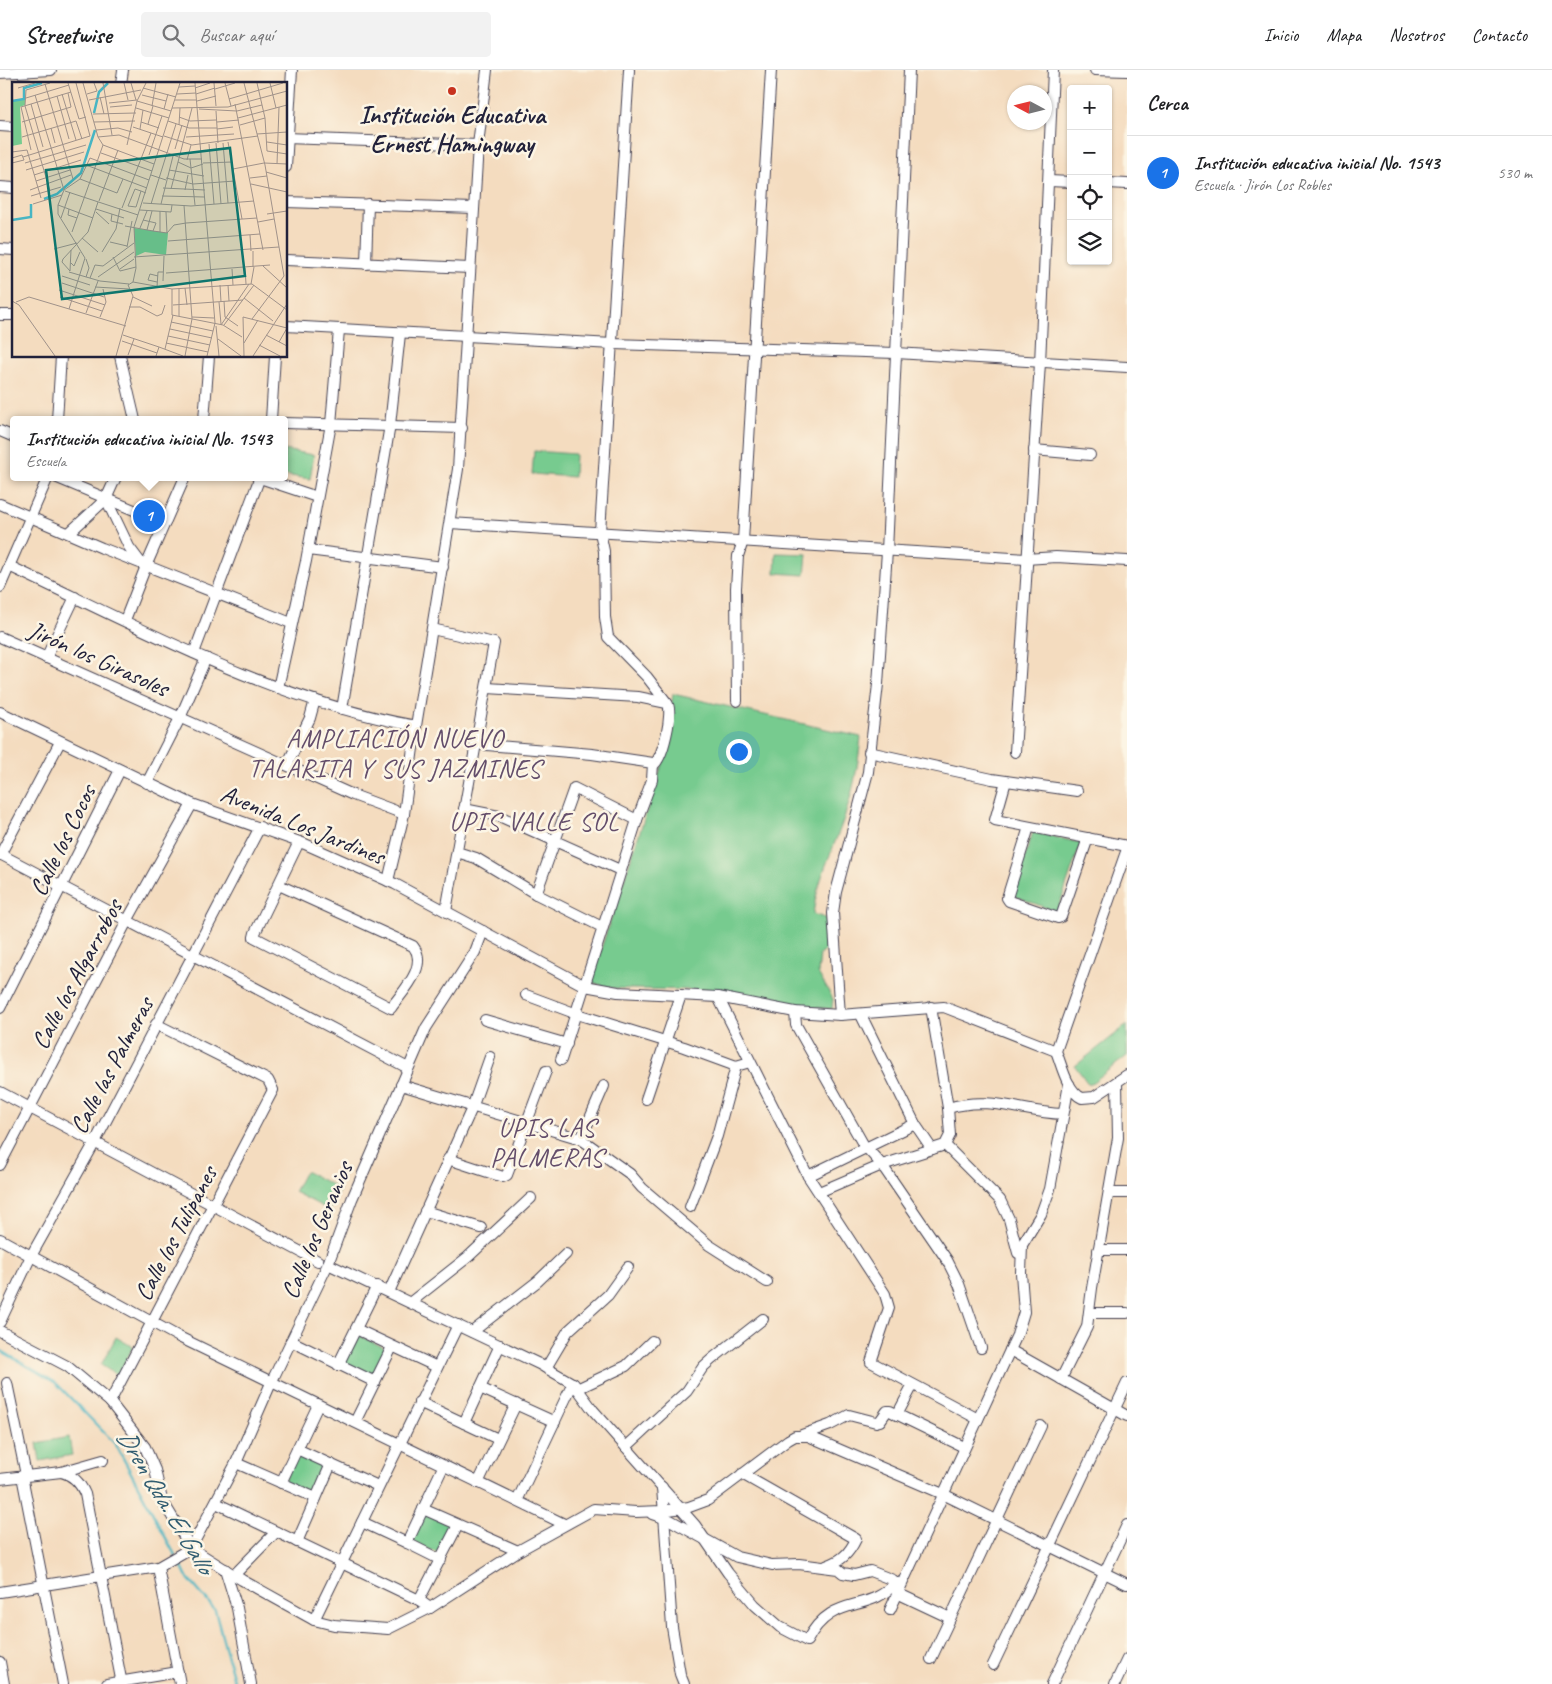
<!DOCTYPE html>
<html lang="es">
<meta charset="utf-8">
<style>
body{margin:0;font-family:Caveat,sans-serif;background:#f2f2f2;color:#202124}
.controls{position:absolute;right:15px;top:15px;display:grid;overflow:hidden;border-radius:5px;box-shadow:0 1px 4px #0004}
.controls button{width:45px;height:45px;display:grid;place-items:center;padding:0;border:0;border-bottom:1px solid #e0e0e0;background:#fff;color:#202124;font:25px sans-serif}
.compass{position:absolute;left:1007px;top:15px;width:45px;height:45px;border-radius:50%;background:#fff;box-shadow:0 1px 4px #0004;rotate:277deg}
.you{position:absolute;left:738px;top:681px;width:18px;height:18px;margin:-12px;border:4px solid #fff;border-radius:50%;background:#1a73e8;box-shadow:0 0 0 8px #1a73e833}
.badge{display:grid;place-items:center;width:32px;height:32px;border-radius:50%;background:#1a73e8;color:#fff;font-size:16px;font-weight:700}
.pin{position:absolute;translate:-50% -50%;border:2px solid #fff;box-shadow:0 1px 5px #0006}
.popup{position:absolute;left:10px;top:346px;width:278px;height:65px;box-sizing:border-box;display:grid;place-content:center;border-radius:5px;background:#fff;filter:drop-shadow(0 1px 4px #0005);font-size:16px;white-space:nowrap;color:#757577}
.popup b{font-size:19px;color:#202124}
.popup::after{content:'';position:absolute;left:50%;top:100%;margin-left:-10px;border:10px solid transparent;border-top-color:#fff}
.list{margin:0;padding:0;list-style:none}
h2{display:flex;justify-content:space-between;align-items:center;height:65px;margin:0;padding:0 20px;font-size:21px}
h2 small{font-size:16px;font-weight:400;color:#757577}
.list li{display:grid;grid-template-columns:32px 1fr auto;gap:15px;align-items:center;box-sizing:border-box;height:75px;padding:0 20px;border-top:1px solid #e0e0e0}
.list b{display:block;font-size:19px;white-space:nowrap}
.list p{margin:0;font-size:16px;white-space:nowrap;color:#757577}
.list em{font-size:16px;font-style:normal;color:#757577}
.icon{flex:none;width:28px;height:28px;fill:none;stroke:currentColor;stroke-width:2;stroke-linecap:round;stroke-linejoin:round}
.map{position:relative;flex:none;width:1127px;height:1614px;overflow:hidden}
header{display:flex;align-items:center;gap:30px;box-sizing:border-box;height:70px;padding:0 25px;background:#fff;border-bottom:1px solid #e0e0e0}
header strong{font-size:24px}
nav{display:flex;gap:28px;margin-inline-start:auto;font-size:18px}
.search{width:350px;height:45px;background:#f2f2f2;display:flex;align-items:center;gap:12px;box-sizing:border-box;padding:0 18px;border-radius:5px;color:#757577;font-size:19px}
main{display:flex}
aside{flex:1;background:#fff}
.map>svg:first-child{display:block}
.green{fill:#77cb8f;stroke:#4c7665}
.lines{fill:none;stroke-linecap:round;stroke-linejoin:round}
.stream{stroke:#48b5c3;stroke-width:2.5}
.minor-casing{stroke:#423e4f;stroke-width:12}
.minor{stroke:#fff;stroke-width:10}
.poi-dot{fill:#c8321e;stroke:#fcf5e5;stroke-width:2}
.labels{text-anchor:middle;stroke-width:5;stroke-linejoin:round;paint-order:stroke}
.poi-label{font-size:25px;font-weight:bold;fill:#22223b;stroke:#fcf5e5}
.street-label{font-size:25px;fill:#22223b;stroke:#fcf5e5}
.neighbourhood-label{font-size:26px;letter-spacing:1px;fill:#644e6b;stroke:#fcf5e5}
.water-label{font-size:26px;font-style:italic;fill:#315d71;stroke:#fcf5e5}
.inset-river{fill:none;stroke:#48b5c3;stroke-width:2.5}
.inset-road{fill:none;stroke:#a0928a;stroke-width:1}
.view{fill:#0f766e;fill-opacity:0.15;stroke:#0f766e;stroke-width:2.5}
.inset-edge{fill:none;stroke:#22223b;stroke-width:2.5}
</style>
<header>
<strong>Streetwise</strong>
<div class="search"><svg class="icon" aria-label="search" viewBox="0 0 24 24"><circle cx="10" cy="10" r="6"/><path d="M15 15l6 6"/></svg>Buscar aquí</div>
<nav><a>Inicio</a><a>Mapa</a><a>Nosotros</a><a>Contacto</a></nav>
</header>
<main>
<div class="map">
<svg width="1127" height="1614" viewBox="0 0 1127 1614">
<rect width="100%" height="100%" fill="#fcf5e5"/>
<filter id="ink" filterUnits="userSpaceOnUse"><feTurbulence type="fractalNoise" baseFrequency=".02" numOctaves="2"/><feDisplacementMap in="SourceGraphic" scale="10" xChannelSelector="R" yChannelSelector="G"/><feConvolveMatrix kernelMatrix="1 2 1 2 8 2 1 2 1" color-interpolation-filters="sRGB"/></filter>
<filter id="wash" filterUnits="userSpaceOnUse"><feTurbulence type="fractalNoise" baseFrequency=".0096" numOctaves="4" result="noise"/><feDisplacementMap in="SourceGraphic" scale="20" xChannelSelector="R" yChannelSelector="G"/><feGaussianBlur stdDeviation="1.12" result="paint"/><feColorMatrix in="noise" values="0 0 0 0 0 0 0 0 0 0 0 0 0 0 0 0 0 1.4 0 .05"/><feComposite in="paint" operator="in"/></filter>
<g filter="url(#wash)">
<rect width="100%" height="100%" fill="#f4dcbf"/>
<g class="green">
<path d="M284 380 314 385 310 409 284 405Z"/>
<path d="M534 381 575 384 574 407 532 404Z"/>
<path d="M776 483 807 484 805 505 775 503Z"/>
<path d="M673 624 861 667C858 697 853 723 843 751 832 782 817 811 813 844L825 848 830 863 829 878 820 884 818 903 833 929 832 939 787 935 707 920 633 919 612 918 590 912 663 692Z"/>
<path d="M1033 762 1081 773 1057 842 1012 825Z"/>
<path d="M1127 955V986L1089 1015 1075 996Z"/>
<path d="M305 1101 340 1119 329 1140 294 1122Z"/>
<path d="M357 1264 385 1278 372 1307 343 1294Z"/>
<path d="M116 1267 133 1277 118 1306 101 1295Z"/>
<path d="M69 1367 72 1385 40 1391 37 1373Z"/>
<path d="M297 1382 327 1395 313 1424 284 1411Z"/>
<path d="M425 1443 454 1456 441 1485 412 1471Z"/>
</g>
<g class="lines">
<g class="stream">
<path d="M0 1280 56 1313 116 1375 175 1485"/>
<path d="M178 1489 186 1506 215 1540 235 1614"/>
</g>
</g>
</g>
<g filter="url(#ink)">
<g class="lines">
<defs>
<g id="minor">
<path d="M629 0 600 462 604 481 605 547 608 567 647 607 667 633"/>
<path d="M1095 0 1127 1"/>
<path d="M0 3 51 0"/>
<path d="M121 14 123 0"/>
<path d="M0 56 14 57"/>
<path d="M286 68 478 75"/>
<path d="M286 97 292 0"/>
<path d="M1049 111 1071 112"/>
<path d="M1108 113 1127 114"/>
<path d="M0 117 14 118"/>
<path d="M286 132 474 138"/>
<path d="M0 179 14 180"/>
<path d="M286 190 470 198"/>
<path d="M366 194 368 134"/>
<path d="M0 245H14"/>
<path d="M286 256 613 274 896 283 1127 297"/>
<path d="M120 286 135 350"/>
<path d="M57 350 61 286"/>
<path d="M204 350 209 286"/>
<path d="M271 350 275 286"/>
<path d="M284 353 462 358"/>
<path d="M0 361 14 367"/>
<path d="M1034 380 1090 385"/>
<path d="M55 407 165 453"/>
<path d="M257 407 317 427"/>
<path d="M106 429 129 477 141 493"/>
<path d="M0 434 102 478 291 553"/>
<path d="M450 453 1026 489 1056 487 1127 491"/>
<path d="M69 463 106 429 116 407"/>
<path d="M308 480 443 497"/>
<path d="M9 496C141 558 271 630 416 656"/>
<path d="M0 517 48 407"/>
<path d="M125 550 146 496 185 407"/>
<path d="M432 559 494 573 446 841"/>
<path d="M0 567 353 725 404 744"/>
<path d="M194 583 260 407"/>
<path d="M46 588 75 527"/>
<path d="M278 618 306 491 331 354 339 260"/>
<path d="M487 618 638 627 667 633C674 640 663 690 653 695"/>
<path d="M737 631 736 518 738 486 743 471 771 0"/>
<path d="M342 639 390 355 400 264"/>
<path d="M0 642 192 734 305 774 395 814 585 916 618 922 718 927 795 942 840 945 944 937 1056 981"/>
<path d="M475 674 592 684 653 693 652 710 637 750"/>
<path d="M869 682 992 709 1077 721"/>
<path d="M1015 682 1040 293 1053 0"/>
<path d="M287 695 310 648 315 630"/>
<path d="M1006 711 995 750 1127 776"/>
<path d="M147 713 180 648 206 588"/>
<path d="M464 739 499 746 620 800"/>
<path d="M1029 757 1007 828 1009 831 1058 848 1061 847 1088 768"/>
<path d="M1127 779 1056 981C1062 996 1067 1021 1082 1028L1094 1027 1127 1005"/>
<path d="M457 782 476 788 536 824 602 857"/>
<path d="M0 784 408 998"/>
<path d="M0 785 60 672"/>
<path d="M388 811 404 744 416 656 458 399 478 75 487 0"/>
<path d="M279 815 413 876C429 896 403 921 391 938L254 867 255 863 299 772"/>
<path d="M536 824 574 718 637 750 561 990"/>
<path d="M526 925 577 944 684 977 736 996 750 992"/>
<path d="M718 927 808 1106 885 1224 889 1238 871 1292 978 1349"/>
<path d="M0 938 120 700"/>
<path d="M795 942 796 955 863 1074 882 1095 947 1190 959 1214 981 1278"/>
<path d="M840 945 833 843 836 822 868 702 878 614 887 481 909 0"/>
<path d="M861 945 915 1054 932 1079"/>
<path d="M485 950 567 974"/>
<path d="M401 1015 581 1069 630 1104 642 1118 709 1175 767 1212"/>
<path d="M0 1022 318 1191"/>
<path d="M646 1029 681 925"/>
<path d="M948 1038C991 1025 1020 1042 1062 1044"/>
<path d="M581 1069 604 1016"/>
<path d="M945 1075 1000 1130 1009 1149 1018 1183"/>
<path d="M448 1089 503 1107 507 1105 546 1001"/>
<path d="M0 1095 127 851 192 734"/>
<path d="M808 1106 915 1054"/>
<path d="M819 1122 882 1095 945 1075 950 1065 948 1038 931 937"/>
<path d="M1109 1123H1127"/>
<path d="M690 1137 717 1066 736 996"/>
<path d="M425 1141 481 1158"/>
<path d="M0 1169 179 1267 564 1454"/>
<path d="M1098 1180H1127"/>
<path d="M328 1194 539 1294 574 1314 593 1340 695 1455 728 1503 755 1535 780 1557 807 1571C832 1522 869 1545 896 1512"/>
<path d="M389 1222 472 1038 490 987"/>
<path d="M411 1232 468 1187 531 1128"/>
<path d="M1089 1243H1127"/>
<path d="M0 1252 31 1186 95 1072 260 757"/>
<path d="M356 1259 437 1297"/>
<path d="M0 1261 67 1296 110 1332 145 1377 155 1400 162 1430 191 1478 242 1510 314 1550 458 1255"/>
<path d="M472 1262 538 1211 566 1184"/>
<path d="M291 1271 375 1312"/>
<path d="M1010 1280 1127 1346"/>
<path d="M338 1295 377 1216"/>
<path d="M546 1298 568 1261 608 1225 628 1197"/>
<path d="M1061 1309 1087 1257 1092 1218 1118 1068 1117 1012"/>
<path d="M7 1313 26 1405"/>
<path d="M480 1318 555 1352"/>
<path d="M577 1319 626 1296 652 1271"/>
<path d="M110 1332 273 1020 268 1010 156 954"/>
<path d="M419 1332 498 1369"/>
<path d="M897 1345 913 1315"/>
<path d="M355 1352 392 1277"/>
<path d="M464 1353 500 1275"/>
<path d="M802 1365 830 1355 849 1345 876 1352 880 1351 887 1341H890L964 1377"/>
<path d="M626 1377 687 1321 703 1297 712 1289 763 1249"/>
<path d="M297 1379 378 1416"/>
<path d="M236 1393 316 1428"/>
<path d="M61 1402C73 1405 80 1412 85 1424L122 1614"/>
<path d="M742 1404 856 1469C849 1484 841 1491 826 1496"/>
<path d="M22 1406 63 1614"/>
<path d="M0 1409 61 1402 103 1390"/>
<path d="M281 1413 318 1335"/>
<path d="M478 1413 516 1334"/>
<path d="M662 1417 672 1557 680 1604 684 1614"/>
<path d="M517 1431 573 1313"/>
<path d="M216 1433 419 1530 430 1538"/>
<path d="M423 1439 518 1481"/>
<path d="M652 1444 670 1450 737 1487 772 1495 799 1494 838 1499 843 1503 854 1505 870 1501 893 1510 900 1517"/>
<path d="M362 1452 407 1473 443 1397"/>
<path d="M297 1472 331 1394"/>
<path d="M407 1473 441 1490"/>
<path d="M191 1478 236 1393 271 1313 328 1194 352 1129 426 958 475 882 483 861"/>
<path d="M158 1497 180 1614"/>
<path d="M225 1499 237 1538 251 1614"/>
<path d="M234 1505 276 1462"/>
<path d="M0 1522 158 1497 191 1478"/>
<path d="M897 1523 950 1548"/>
<path d="M419 1530 458 1455"/>
<path d="M890 1540 1017 1265 1024 1242 1021 1203 1022 1175 1041 1144 1050 1119 1069 1014"/>
<path d="M314 1550 334 1555 388 1559 430 1538 518 1481 594 1439 636 1442 662 1441 689 1437 708 1430 788 1370 795 1366H808L943 1424 1127 1514"/>
<path d="M931 1589 1041 1356"/>
<path d="M0 1592 4 1614"/>
<path d="M993 1595 1127 1313"/>
<path d="M107 1614 178 1602"/>
<path d="M1052 1614 1127 1455"/>
<path d="M1115 1614 1127 1589"/>
</g>
</defs>
<use href="#minor" class="minor-casing"/>
<use href="#minor" class="minor"/>
</g>
</g>
<circle class="poi-dot" cx="452" cy="21" r="5"/>
<g class="labels">
<g class="poi-label">
<text x="452" y="53">Institución Educativa<tspan x="452" dy="29">Ernest Hamingway</tspan></text>
</g>
<g class="street-label">
<text transform="translate(99 588) rotate(24)" y="9">Jirón los Girasoles</text>
<text transform="translate(303 754) rotate(22)" y="9">Avenida Los Jardines</text>
<text transform="translate(62 770) rotate(-64)" y="9">Calle los Cocos</text>
<text transform="translate(76 904) rotate(-62)" y="9">Calle los Algarrobos</text>
<text transform="translate(111 995) rotate(-62)" y="9">Calle las Palmeras</text>
<text transform="translate(316 1160) rotate(-67)" y="9">Calle los Geranios</text>
<text transform="translate(175 1163) rotate(-62)" y="9">Calle los Tulipanes</text>
</g>
<g class="neighbourhood-label">
<text x="395" y="677">AMPLIACIÓN NUEVO<tspan x="395" dy="30">TALARITA Y SUS JAZMINES</tspan></text>
<text x="534" y="760">UPIS VALLE SOL</text>
<text x="547" y="1066">UPIS LAS<tspan x="547" dy="30">PALMERAS</tspan></text>
</g>
<g class="water-label">
<text transform="translate(166 1431) rotate(59)" y="9">Dren Qda. El Gallo</text>
</g>
</g>
<g transform="translate(12 12)">
<rect width="275" height="275" fill="#f4dcbf"/>
<path d="M13 17V23L8 25 10 62 0 64V19ZM122 146 156 151 154 173 133 170 124 174Z" fill="#77cb8f"/>
<path class="inset-river" d="M0 19 12 17V6L30 1M82 31 87 10 96 1M32 117 45 112 69 91 83 48M0 138 19 135V122"/>
<path class="inset-road" d="M56 1 67 37 74 35M71 1 86 55 91 63 142 82M91 1 100 53M112 1 116 18M119 1 124 18M183 1 203 241 195 274M202 1 204 24M213 1 219 24M232 1 253 83 272 194 240 237M245 1 253 36 255 69 275 72M258 1 264 26M33 2 61 97M167 5 183 4M6 6 23 1M131 6 164 15M183 6 198 1M203 7 223 1M50 12 64 58M75 12 85 9 82 1M165 12 184 11M184 12 203 6M23 13 52 108M130 13 154 19M45 14 57 57M88 15 92 32M14 16 57 3M217 17 271 1M77 18 129 8M163 18H184M125 19 159 29M185 19 204 14M97 21 125 18M19 22 31 65M223 22 251 168M140 24 144 1M98 25 120 23M124 26 157 36M160 26 216 25 275 9M152 27 156 12M187 27 225 29 250 23M204 29 206 61M81 32 124 31M167 35 178 39 204 38M226 36 275 23M156 39 177 46H205M10 40 59 25 56 11M82 40 123 39M129 40 147 46M205 40 227 38M136 42 141 24M167 43 168 26M228 43 253 36M121 45 151 55M39 46 43 61M128 47 131 28M205 47 221 45M84 48 106 46 120 50M245 52 275 50M152 54 180 63 246 54M10 55 64 39 70 57M86 55 107 53 172 77H190M174 55 222 52M216 60 230 137M255 60 275 63M204 61 209 122M211 61 216 121M197 62 202 122M115 63 125 19 134 1M163 67 170 43M19 68 9 25 59 10M0 70 15 68 29 116M89 71 140 89M137 73 150 34M11 75 78 54 64 1M0 76 10 73 12 78 0 81M178 77 183 123M175 78 179 63M166 80 179 86 191 82M13 81 74 63M191 81 220 80M265 82 267 25M74 83 135 106M221 87 252 81 275 82M14 88 72 70M157 88 192 94M254 90 275 96M22 93 69 78M139 93 154 98M154 96 181 102 223 99M238 96 255 94M68 97 105 111 111 97M24 99 58 88M239 102 275 110M151 106 193 108M159 107 180 26M18 108 59 93M173 108 176 93M38 109 13 24 14 8 38 1M53 109 126 133M129 109 124 125 116 124 123 107 129 109 134 111M19 114 49 105M150 114 193 115M87 119 106 68M131 121 179 124 242 119M21 122 50 113M139 122 164 42M149 122 161 74M46 123V132L73 176 57 227M172 123 180 237 173 274M110 126 139 51M57 127 56 133 65 136M84 127 112 136M128 128 159 130 160 123M84 130 97 142M100 132 99 139 111 142M255 132 275 129M49 136 58 110M81 136 46 123 52 108 68 97 78 76 137 98M246 140 262 137M113 144 141 149 144 141 131 138M128 146 135 129M135 148 140 129M141 149 148 150V129M60 150 91 63M148 150 155 151 154 130M155 151 162 143 174 141 245 136M238 153 239 169M70 156 86 170M156 159 248 152M98 160 115 164M115 165 120 139M42 167 65 161M241 169V185M90 170 104 147 108 126M101 175 108 189 124 185M122 175 267 165M74 177 77 186 74 195M59 181 62 184 68 170M251 184 275 206M233 186 234 202M108 187 122 177M220 187 221 203M58 189 50 180 51 177 76 150 86 120M58 189 59 168M57 190 88 199 117 202M154 191 258 183M50 194 78 203M86 195 122 170M78 196 83 183 91 184 122 161M151 199 152 174M121 200 160 207 240 202 275 228M145 200 136 198 138 192 146 194M50 201 92 215M239 202 242 185M208 203 209 220M216 203 217 219M83 205 117 207M145 205 146 190H151M173 206 175 223M160 207V233L211 243 230 255M47 208 93 223M48 215 90 229M121 215 140 224M232 216 261 239M0 219 7 223 43 274M212 219 213 235 226 244M4 220 17 215 114 244M207 220 209 242M161 223 231 218M117 225H128L145 234 150 232 153 223M74 231 86 199M167 234V206M88 235 94 220 91 207M180 235 202 236M159 240 201 249M209 243 237 202M212 243 242 203M204 244 207 274M158 247 200 256M111 253 147 265 144 274M254 253 275 264M156 254 198 263M206 257 229 274M110 259 145 271M267 260 275 246M154 261 196 270M232 261 246 238M247 263 268 274M147 265 171 274M153 267 161 233M116 273 122 257M104 274 121 214 116 203 121 200 124 186 122 145 168 1M232 274 231 235 275 246M241 274 275 222"/>
<path class="view" d="M218 66 233 194 50 217 34 88Z"/>
<rect width="275" height="275" class="inset-edge"/>
</g>
</svg>
<div class="controls">
<button>+</button>
<button>−</button>
<button><svg class="icon" aria-label="locate" viewBox="0 0 24 24"><circle cx="12" cy="12" r="6"/><path d="M12 2v4M12 18v4M2 12h4M18 12h4"/></svg></button>
<button><svg class="icon" aria-label="layers" viewBox="0 0 24 24"><path d="M12 4l9 5-9 5-9-5zM3 14l9 5 9-5"/></svg></button>
</div>
<svg class="compass" viewBox="-18 -18 36 36"><path d="M0-13l5 13h-10z" fill="#e53935"/><path d="M0 13l5-13h-10z" fill="#757577"/></svg>
<div class="you"></div>
<div class="pin badge" style="left:149px;top:446px">1</div>
<div class="popup"><b>Institución educativa inicial No. 1543</b>Escuela</div>
</div>
<aside>
<h2>Cerca<small></small></h2>
<ul class="list">
<li><span class="badge">1</span><div><b>Institución educativa inicial No. 1543</b><p>Escuela · Jirón Los Robles</p></div><em>530 m</em></li>
</ul>
</aside>
</main>
